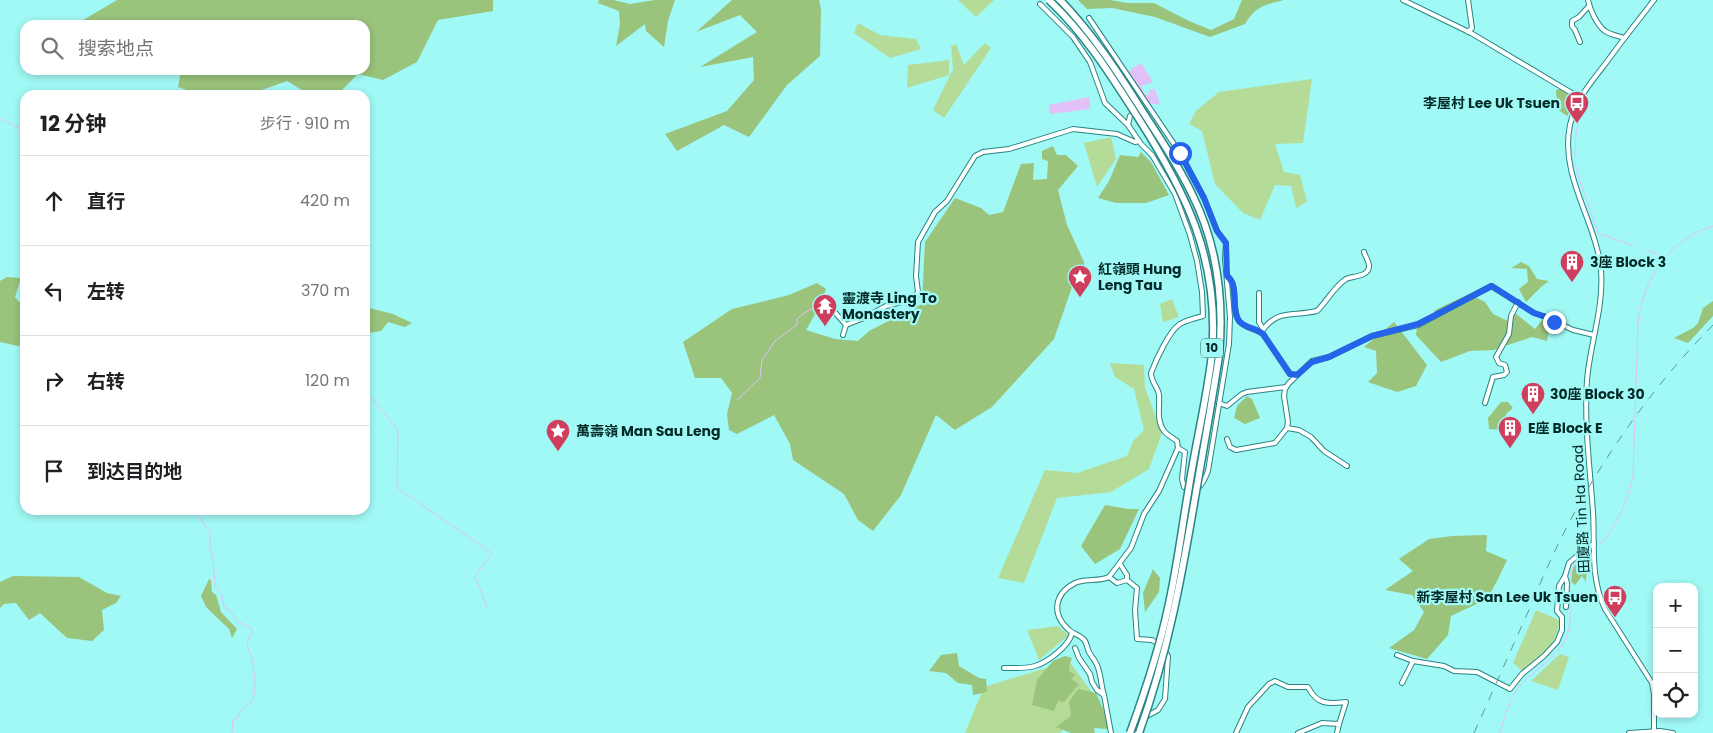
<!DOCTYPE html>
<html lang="zh">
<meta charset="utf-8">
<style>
body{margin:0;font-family:Poppins,"Noto Sans SC",sans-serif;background:#f2f2f2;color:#202124}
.controls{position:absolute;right:15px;bottom:15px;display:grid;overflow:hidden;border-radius:10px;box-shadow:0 2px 8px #0003}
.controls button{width:45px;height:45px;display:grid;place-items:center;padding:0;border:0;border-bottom:1px solid #e0e0e0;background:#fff;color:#202124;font:25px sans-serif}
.stop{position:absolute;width:15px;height:15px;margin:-11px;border:4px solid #2563eb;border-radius:50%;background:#fff}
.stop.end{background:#2563eb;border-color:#fff;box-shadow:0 1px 5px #0008}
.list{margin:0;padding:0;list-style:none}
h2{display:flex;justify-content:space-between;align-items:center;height:65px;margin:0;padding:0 20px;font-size:21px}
h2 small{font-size:16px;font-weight:400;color:#757577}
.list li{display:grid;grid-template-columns:32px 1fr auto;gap:15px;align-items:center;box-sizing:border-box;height:90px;padding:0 20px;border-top:1px solid #e0e0e0}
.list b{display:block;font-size:19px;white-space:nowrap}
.list em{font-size:16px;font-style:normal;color:#757577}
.icon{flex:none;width:28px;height:28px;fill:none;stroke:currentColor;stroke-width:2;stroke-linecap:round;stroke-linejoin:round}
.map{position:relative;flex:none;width:1713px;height:733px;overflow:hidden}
.search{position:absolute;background:#fff;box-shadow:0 2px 8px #0003;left:20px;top:20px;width:350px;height:55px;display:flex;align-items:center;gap:12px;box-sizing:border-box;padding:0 18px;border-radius:15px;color:#757577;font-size:19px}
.panel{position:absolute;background:#fff;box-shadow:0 2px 8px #0003;left:20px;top:90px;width:350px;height:425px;border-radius:15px}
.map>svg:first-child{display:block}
.green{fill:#b5db99}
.forest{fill:#9ac37b}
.water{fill:#e3c0f8}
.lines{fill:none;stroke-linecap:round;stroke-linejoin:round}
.stream{stroke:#e3c0f8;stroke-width:1}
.minor-casing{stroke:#278583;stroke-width:6}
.minor{stroke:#fff;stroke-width:4}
.rail{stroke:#579997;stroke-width:1;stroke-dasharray:9 9;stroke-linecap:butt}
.highway-bridge-casing{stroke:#278583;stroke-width:9;stroke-linecap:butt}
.highway-bridge{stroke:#fff;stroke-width:6}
.route{stroke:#2563eb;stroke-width:6}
.labels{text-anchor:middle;stroke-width:4.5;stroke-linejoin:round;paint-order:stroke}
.shield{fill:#a1f9f6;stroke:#326866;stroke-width:1}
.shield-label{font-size:12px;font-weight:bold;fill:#022a29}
.poi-label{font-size:14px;font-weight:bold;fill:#022a29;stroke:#a1f9f6;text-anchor:start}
.street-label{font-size:14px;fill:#022a29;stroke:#a1f9f6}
</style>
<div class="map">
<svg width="1713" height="733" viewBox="0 0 1713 733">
<rect width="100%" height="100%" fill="#a1f9f6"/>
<g class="green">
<path d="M958 0H994L976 17Z"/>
<path d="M858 23 880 35 916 39 921 49 890 58 854 33Z"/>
<path d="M985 43 991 48 944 118 933 110 953 69 951 46 956 44 964 65Z"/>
<path d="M949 60V75L907 88 908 65Z"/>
<path d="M1312 79 1303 143 1275 144 1284 172 1300 175 1307 202 1296 208 1291 186 1275 185 1260 220 1243 213 1215 184 1202 131 1189 124 1196 111 1219 92Z"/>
<path d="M1111 137 1116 159 1097 187 1084 143Z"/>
<path d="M1172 299 1179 317 1163 322 1160 304Z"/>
<path d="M1110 363 1144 365 1145 388 1162 433 1149 469 1111 492 1057 498 1024 583 998 578 1045 470 1077 473 1127 456 1133 441 1144 430 1134 389 1115 377Z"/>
<path d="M1536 610 1559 620C1560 644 1539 657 1522 671L1513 663Z"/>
<path d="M1058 626 1069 635 1039 660 1027 630Z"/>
<path d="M1560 654 1569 657 1558 690 1531 681Z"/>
<path d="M1069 661 1094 695 1060 733H965L984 687Z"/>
</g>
<g class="forest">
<path d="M117 0H493V11L438 20 417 62 383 80 358 74 337 95H310L287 81 248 95H201L178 87 181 70H365V25H87L80 22Z"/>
<path d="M599 0H613L630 4 655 0H675L668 21 664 47 646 31 645 24 616 46 620 24 619 11 598 3Z"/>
<path d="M732 0H819L821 9 820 56 787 85 749 137 724 125 677 151 665 134 727 111 754 80 753 57 700 67 757 32 740 15 696 32Z"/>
<path d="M1078 0H1110L1128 3H1154L1189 21 1211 30 1234 19 1242 0H1284C1264 5 1256 6 1245 24L1210 37 1155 17 1112 8 1087 9Z"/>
<path d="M1560 89 1574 98 1573 109 1567 116 1557 109 1556 90Z"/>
<path d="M1053 146 1057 155H1066L1078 166 1058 190 1067 225 1084 262V272L1073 284 1054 339 992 407 955 430 936 415 901 495 873 531 858 520 844 494 793 460 790 444 774 415 737 434 729 430 727 414 732 393 721 378H695L683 342 732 309 789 295 817 283 826 289 818 309 806 330 835 339 858 341 869 331 922 304 925 242 955 198 981 208 989 215 1003 212 1021 164 1034 163 1033 180 1047 179 1048 161 1042 159V151Z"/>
<path d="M1141 152 1151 162 1169 195 1146 203H1116L1098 198 1109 181 1120 155 1138 157Z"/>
<path d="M1521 262 1529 266 1537 279 1549 281 1541 287 1526 302 1519 289 1528 282 1527 269 1511 268Z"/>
<path d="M7 277 21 278 15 297 19 302 25 301V344L18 346 0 342V281Z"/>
<path d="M1469 294 1485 302 1493 314 1508 321 1509 324 1508 334 1500 348 1494 350 1470 351 1441 362 1416 335 1417 327 1429 322 1435 310Z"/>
<path d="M1713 301V316L1688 343 1674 338 1693 328 1698 323 1703 308Z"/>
<path d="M365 307 393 314 412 323 405 327 388 322 381 331 369 333 365 331V322L368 319 365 317Z"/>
<path d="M1515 313 1535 329 1543 319 1550 324 1547 341 1532 337 1505 346 1511 335 1513 316Z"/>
<path d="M1394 322 1427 365 1416 386 1397 392 1368 382 1377 373 1376 351 1364 347Z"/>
<path d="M1247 396 1252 399 1260 418 1245 424 1234 418 1237 406Z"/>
<path d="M1501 402H1508L1513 408 1506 414 1503 430 1489 429 1488 418Z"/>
<path d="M1105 505 1128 509H1139L1120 549 1095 564 1081 546Z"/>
<path d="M1487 535 1486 551 1507 560 1498 579 1487 599 1451 616 1448 635 1427 659 1389 648 1414 630 1424 612 1412 595 1385 590 1413 571 1399 559 1429 539 1452 536Z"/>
<path d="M1584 556 1587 563 1586 582 1582 576 1575 585 1571 582 1573 567Z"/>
<path d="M1153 569 1160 578 1159 592 1145 612 1143 593Z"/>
<path d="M13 576 79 577 107 593 121 596 116 603 102 610 104 630 92 641 67 638 40 613 29 620 16 603 4 604 0 608V582Z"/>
<path d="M209 579 211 580 212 592 216 595 221 612 237 629 232 638 229 629 206 607 201 596Z"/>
<path d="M957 653 959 666 979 678 986 679 987 692 973 695 972 685 958 683 946 673 929 671 941 655Z"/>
<path d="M1065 656 1072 658 1069 666V671L1075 675 1071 679 1079 684 1064 702 1058 701 1054 711 1032 705 1037 680 1053 661Z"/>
<path d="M1078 689 1096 693 1104 711 1108 729 1094 728 1095 733H1071L1056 727 1071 716 1069 702Z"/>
</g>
<g class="water">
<path d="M1141 63 1153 82 1141 86 1146 95 1149 94V90L1155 89 1160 105 1149 103 1127 72Z"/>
<path d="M1089 97 1090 109 1050 114 1049 105Z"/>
</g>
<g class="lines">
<g class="stream">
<path d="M0 119 25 131"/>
<path d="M1575 156 1576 133 1582 108"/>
<path d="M1575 162 1578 175 1598 233 1634 246"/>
<path d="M1646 250 1666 257"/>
<path d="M365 390 398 430 397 488 492 553 475 576 487 607"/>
<path d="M737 400 760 378 762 360 775 341 797 325V319L804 313 821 304"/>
<path d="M195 510 210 533V549L213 557 215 586 222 595 224 607 230 610 237 621 252 629V633C245 644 247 647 252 658 253 663 254 672 255 678 256 686 254 693 253 701L241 711 236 719 233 720 232 733"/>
<path d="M1600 544C1618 525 1627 501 1633 476L1638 324C1641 282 1670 238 1713 226"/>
<path d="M1500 733C1505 717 1509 697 1521 684 1535 669 1557 658 1566 638 1576 617 1564 590 1572 570 1575 563 1581 557 1587 552"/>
</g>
<defs>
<g id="minor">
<path d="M1403 0 1471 33 1580 98"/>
<path d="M1468 0 1472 28 1468 32"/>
<path d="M1588 0C1590 10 1597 25 1605 31 1611 35 1619 36 1624 38"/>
<path d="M1654 0C1638 21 1621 42 1606 63 1591 82 1575 101 1570 125 1559 176 1597 222 1601 271 1604 307 1590 344 1587 380 1584 424 1590 469 1593 512 1595 546 1590 577 1605 609L1652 683 1654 694V733"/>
<path d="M1040 4 1073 37 1090 62 1105 103 1128 125 1141 144 1152 155 1175 194 1190 235 1197 261 1202 292 1203 316C1195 318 1187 320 1180 324 1169 331 1156 360 1151 373 1151 382 1158 387 1159 395 1160 407 1156 420 1164 431 1167 435 1173 438 1177 441L1178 448 1159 491 1144 514 1131 548 1109 577 1117 583 1127 580 1137 588 1135 610 1137 639 1152 640 1160 645"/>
<path d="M1089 18 1180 153 1204 198 1217 231 1226 243 1225 259 1230 317 1229 344 1208 471C1204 482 1197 496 1184 487L1182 479 1185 452 1178 448"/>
<path d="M1580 42 1575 30 1572 26V21L1579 17 1589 6"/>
<path d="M1128 125 1130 116 1135 112"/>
<path d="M1227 276C1240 286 1230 308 1239 321 1246 329 1255 328 1263 334L1290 374 1297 375"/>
<path d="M1259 293V322L1263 329"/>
<path d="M832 309 846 325 864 318 886 306 913 299 918 292 916 276 918 242 935 212 947 201 975 156 983 152 1009 149 1073 129 1117 134 1135 142 1139 141"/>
<path d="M1261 332C1278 308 1292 317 1317 311 1328 300 1333 288 1346 279 1352 276 1368 277 1369 267 1370 263 1365 256 1364 252"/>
<path d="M843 335 846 325"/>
<path d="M1219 403 1227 406 1242 394 1247 392 1286 387"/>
<path d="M1485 403 1493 377 1504 375 1507 372 1505 365 1499 363 1496 357 1509 334 1511 316 1518 302"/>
<path d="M1287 428 1299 430 1311 437 1324 451 1347 466"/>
<path d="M1227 439 1230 447 1236 450 1275 443 1287 428 1288 422 1284 396 1285 389 1289 383 1312 361 1329 357 1372 336 1418 325 1491 286 1534 313 1546 317 1573 330 1594 335"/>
<path d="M1120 564 1127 575V580"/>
<path d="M1565 576 1567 583 1566 607"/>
<path d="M1075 648 1079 658 1090 674 1092 682 1097 690 1104 695 1111 733"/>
<path d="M1397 655 1413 661"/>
<path d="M1004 668C1014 668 1025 669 1035 666 1048 662 1069 646 1072 633"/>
<path d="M1402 683 1413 661 1444 666 1454 671 1477 672 1510 689 1522 674 1544 656 1557 642 1562 630V617L1557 611 1559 586 1565 576 1569 563 1584 550 1594 544"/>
<path d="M1104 695C1101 686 1101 674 1097 665 1095 660 1091 656 1089 652 1087 648 1087 644 1085 641 1081 635 1073 634 1069 630 1051 614 1054 594 1075 583 1086 578 1099 582 1109 577"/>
<path d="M1145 717 1158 710 1165 699 1168 656 1164 650"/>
<path d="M1236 733 1248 707 1269 684 1275 681 1288 687H1308C1317 705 1328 704 1346 702L1339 724 1322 723 1298 733"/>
<path d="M1337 733 1339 724"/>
<path d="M1629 733 1660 731 1673 733"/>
</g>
</defs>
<use href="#minor" class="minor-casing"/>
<use href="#minor" class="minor"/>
<path class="rail" d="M1474 733C1492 693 1510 652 1528 612 1543 576 1559 540 1578 506 1615 440 1660 379 1713 325"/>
<defs>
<g id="highway-bridge">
<path d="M1049 0C1086 35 1110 74 1137 116 1186 192 1220 260 1212 354 1207 398 1196 442 1189 487 1182 527 1177 568 1168 608 1159 650 1145 692 1130 733"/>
<path d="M1060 0C1092 33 1117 71 1141 109 1159 137 1178 164 1192 194 1217 244 1224 301 1219 356 1212 401 1204 446 1196 492 1182 575 1168 653 1139 733"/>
</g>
</defs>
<use href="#highway-bridge" class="highway-bridge-casing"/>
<use href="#highway-bridge" class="highway-bridge"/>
</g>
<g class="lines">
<path class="route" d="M1180 153 1204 198 1217 231 1226 243 1227 276C1240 286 1230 308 1239 321 1246 329 1255 327 1263 334L1290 374 1297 375 1312 362 1329 357 1372 336 1418 324 1492 286 1534 313 1546 317 1554 322"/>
</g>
<defs>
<symbol id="bus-pin" viewBox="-11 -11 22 30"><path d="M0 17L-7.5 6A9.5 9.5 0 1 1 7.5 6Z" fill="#cf3f5d" stroke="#a1f9f6"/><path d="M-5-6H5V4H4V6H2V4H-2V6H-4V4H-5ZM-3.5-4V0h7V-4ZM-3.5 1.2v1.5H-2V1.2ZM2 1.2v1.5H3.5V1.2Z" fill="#fff"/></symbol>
<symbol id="building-pin" viewBox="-11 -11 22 30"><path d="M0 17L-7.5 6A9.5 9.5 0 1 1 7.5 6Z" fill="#cf3f5d" stroke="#a1f9f6"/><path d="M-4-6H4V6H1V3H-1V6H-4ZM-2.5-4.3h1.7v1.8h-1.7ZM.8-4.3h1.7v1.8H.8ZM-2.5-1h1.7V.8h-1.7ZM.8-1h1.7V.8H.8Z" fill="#fff"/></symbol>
<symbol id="sight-pin" viewBox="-11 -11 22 30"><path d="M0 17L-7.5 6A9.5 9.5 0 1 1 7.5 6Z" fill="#cf3f5d" stroke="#a1f9f6"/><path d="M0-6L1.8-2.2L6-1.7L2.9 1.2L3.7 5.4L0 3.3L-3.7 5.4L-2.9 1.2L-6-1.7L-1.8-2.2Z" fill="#fff"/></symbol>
<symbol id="temple-pin" viewBox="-11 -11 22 30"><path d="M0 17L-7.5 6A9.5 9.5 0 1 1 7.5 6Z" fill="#cf3f5d" stroke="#a1f9f6"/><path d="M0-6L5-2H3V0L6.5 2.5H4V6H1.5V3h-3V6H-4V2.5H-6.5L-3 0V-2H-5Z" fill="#fff"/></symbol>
</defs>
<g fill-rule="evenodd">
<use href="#bus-pin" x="1563" y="89" width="28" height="38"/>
<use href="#building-pin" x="1558" y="248" width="28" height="38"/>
<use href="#sight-pin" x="1066" y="263" width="28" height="38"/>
<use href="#temple-pin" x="811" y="292" width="28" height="38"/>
<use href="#building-pin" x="1519" y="380" width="28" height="38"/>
<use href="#building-pin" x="1496" y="414" width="28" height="38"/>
<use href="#sight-pin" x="544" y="417" width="28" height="38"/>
<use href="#bus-pin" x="1601" y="583" width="28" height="38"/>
</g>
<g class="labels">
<rect class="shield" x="1201" y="338.5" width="22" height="19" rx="4"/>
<g class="shield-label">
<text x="1212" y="352">10</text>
</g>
<g class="poi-label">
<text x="1560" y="108" text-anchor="end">李屋村 Lee Uk Tsuen</text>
<text x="1590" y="267">3座 Block 3</text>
<text x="1098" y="274">紅嶺頭 Hung<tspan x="1098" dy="16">Leng Tau</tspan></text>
<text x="842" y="303">靈渡寺 Ling To<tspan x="842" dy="16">Monastery</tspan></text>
<text x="1550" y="399">30座 Block 30</text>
<text x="1528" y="433">E座 Block E</text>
<text x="576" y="436">萬壽嶺 Man Sau Leng</text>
<text x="1598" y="602" text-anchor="end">新李屋村 San Lee Uk Tsuen</text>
</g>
<g class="street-label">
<text transform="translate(1581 509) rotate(-93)" y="5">田廈路 Tin Ha Road</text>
</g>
</g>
</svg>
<div class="controls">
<button>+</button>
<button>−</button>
<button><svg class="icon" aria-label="locate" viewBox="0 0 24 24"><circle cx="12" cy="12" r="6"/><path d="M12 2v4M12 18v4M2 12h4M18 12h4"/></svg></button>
</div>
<div class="stop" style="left:1180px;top:153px"></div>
<div class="stop end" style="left:1554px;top:322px"></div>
<div class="search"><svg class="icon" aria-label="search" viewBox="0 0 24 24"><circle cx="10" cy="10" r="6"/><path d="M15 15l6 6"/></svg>搜索地点</div>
<section class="panel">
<h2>12 分钟<small>步行 · 910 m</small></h2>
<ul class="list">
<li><svg class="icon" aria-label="ahead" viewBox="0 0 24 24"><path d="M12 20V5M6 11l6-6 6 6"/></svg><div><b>直行</b></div><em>420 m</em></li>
<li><svg class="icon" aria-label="left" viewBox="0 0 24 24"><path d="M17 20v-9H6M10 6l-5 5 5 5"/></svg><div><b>左转</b></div><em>370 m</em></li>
<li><svg class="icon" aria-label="right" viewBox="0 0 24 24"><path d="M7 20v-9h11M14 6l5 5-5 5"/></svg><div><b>右转</b></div><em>120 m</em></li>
<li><svg class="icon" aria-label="arrive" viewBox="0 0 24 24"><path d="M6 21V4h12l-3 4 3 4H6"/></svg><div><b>到达目的地</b></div></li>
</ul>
</section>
</div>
